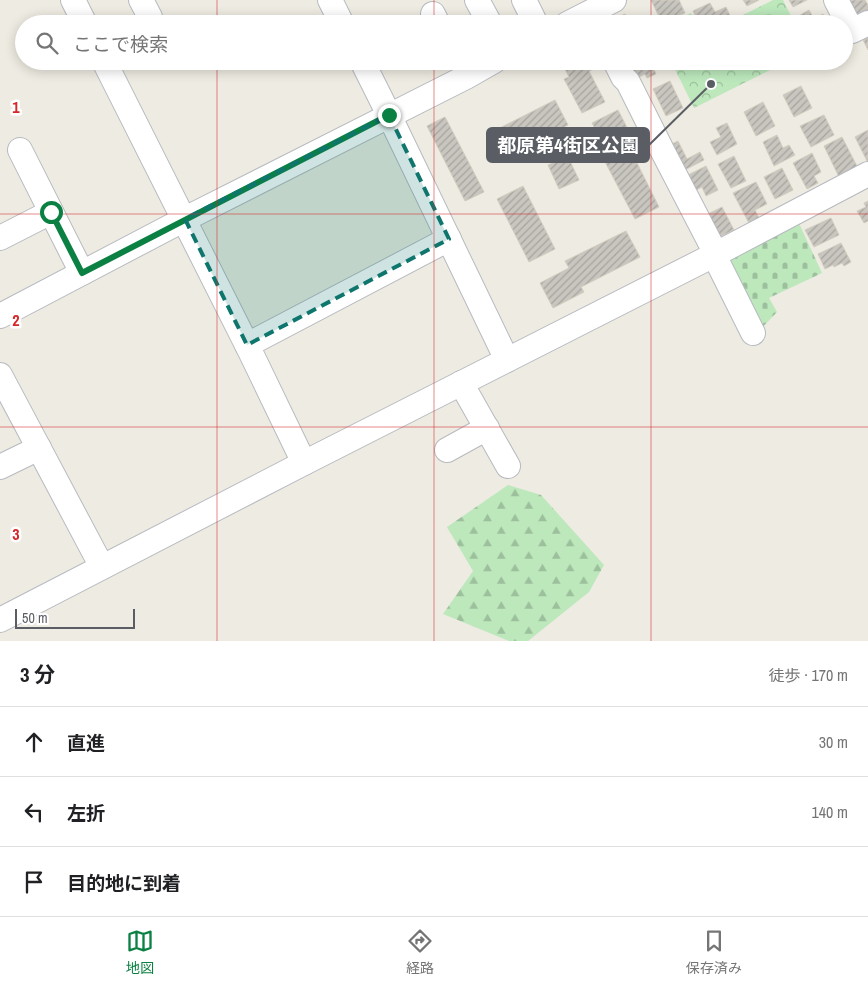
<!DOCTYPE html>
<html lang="ja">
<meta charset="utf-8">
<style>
body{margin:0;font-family:"Archivo Narrow","Noto Sans JP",sans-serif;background:#f2f2f2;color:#202124}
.scale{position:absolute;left:15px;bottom:12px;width:120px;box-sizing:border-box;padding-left:5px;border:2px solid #5a5e64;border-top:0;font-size:14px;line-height:18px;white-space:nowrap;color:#5a5e64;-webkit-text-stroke:4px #fff;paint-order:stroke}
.stop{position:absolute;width:15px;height:15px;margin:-11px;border:4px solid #0b8043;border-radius:50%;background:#fff}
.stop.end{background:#0b8043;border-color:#fff;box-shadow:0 1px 5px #0008}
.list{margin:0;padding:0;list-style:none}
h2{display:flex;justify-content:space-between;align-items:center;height:65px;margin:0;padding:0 20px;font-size:21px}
h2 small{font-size:16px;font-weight:400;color:#757577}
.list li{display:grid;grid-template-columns:32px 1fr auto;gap:15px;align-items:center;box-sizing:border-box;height:70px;padding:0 20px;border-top:1px solid #e0e0e0}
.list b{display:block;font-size:19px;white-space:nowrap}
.list em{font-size:16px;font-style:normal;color:#757577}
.icon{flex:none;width:28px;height:28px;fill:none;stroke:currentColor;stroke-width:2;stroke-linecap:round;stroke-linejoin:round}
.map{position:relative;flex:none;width:868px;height:641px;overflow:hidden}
.search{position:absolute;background:#fff;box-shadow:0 2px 12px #0003;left:15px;right:15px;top:15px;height:55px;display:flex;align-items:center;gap:12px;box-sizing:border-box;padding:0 18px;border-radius:28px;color:#757577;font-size:19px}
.sheet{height:275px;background:#fff}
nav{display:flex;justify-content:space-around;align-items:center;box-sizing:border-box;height:70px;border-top:1px solid #e0e0e0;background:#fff;font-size:14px;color:#757577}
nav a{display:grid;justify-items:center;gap:2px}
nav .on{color:#0b8043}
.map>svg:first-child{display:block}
.forest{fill:url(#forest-firs)}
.cemetery{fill:url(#cemetery-stones)}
.park{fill:url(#park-crowns)}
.building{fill:url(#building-hatch);stroke:#d3cdc0}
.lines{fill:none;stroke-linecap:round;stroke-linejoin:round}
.minor-casing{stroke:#b7babf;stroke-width:26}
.minor{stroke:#fff;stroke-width:24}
.route{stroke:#0b8043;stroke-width:6}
.marked{fill:#0f766e;fill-opacity:0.2;stroke:#0f766e;stroke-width:4;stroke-dasharray:10 6;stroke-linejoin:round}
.grid{fill:none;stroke:#d62828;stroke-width:1;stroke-opacity:0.55}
.grid-label{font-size:16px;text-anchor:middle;font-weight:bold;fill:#d62828;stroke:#fff;stroke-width:5;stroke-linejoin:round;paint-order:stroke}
.leader{fill:none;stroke:#5a5e64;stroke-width:2}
.callout-dot{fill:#5a5e64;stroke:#fff;stroke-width:2}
.callout{fill:#5a5e64;stroke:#5a5e64;stroke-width:2}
.callout-label{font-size:19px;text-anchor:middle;font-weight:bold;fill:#fff}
</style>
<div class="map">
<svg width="868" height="641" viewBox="0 0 868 641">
<defs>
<pattern id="forest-firs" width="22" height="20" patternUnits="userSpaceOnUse" patternTransform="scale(1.25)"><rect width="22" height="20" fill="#bce8bc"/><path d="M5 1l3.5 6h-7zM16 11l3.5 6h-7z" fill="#9cbf9c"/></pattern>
<pattern id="cemetery-stones" width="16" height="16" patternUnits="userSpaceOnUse" patternTransform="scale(1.25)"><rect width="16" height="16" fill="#bce8bc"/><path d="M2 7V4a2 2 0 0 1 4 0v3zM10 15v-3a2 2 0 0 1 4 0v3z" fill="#9cbf9c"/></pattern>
<pattern id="park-crowns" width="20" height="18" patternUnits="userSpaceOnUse" patternTransform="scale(1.25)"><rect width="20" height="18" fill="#bce8bc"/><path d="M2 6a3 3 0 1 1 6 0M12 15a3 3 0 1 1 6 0" fill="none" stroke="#9cbf9c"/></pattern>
<pattern id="building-hatch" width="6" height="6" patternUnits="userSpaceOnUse" patternTransform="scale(1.25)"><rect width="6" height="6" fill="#c9c6bf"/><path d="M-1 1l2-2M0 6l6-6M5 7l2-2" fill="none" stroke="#a6a49f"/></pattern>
</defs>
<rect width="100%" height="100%" fill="#eeebe2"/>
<path class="forest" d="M508 485 541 495 604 565 589 592 528 641H509L443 614 473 571 447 527Z"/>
<path class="cemetery" d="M797 219 822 273 769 298 777 312 758 332 721 255Z"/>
<g class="park">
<path d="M773 0H783L795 24H725Z"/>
<path d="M691 13 696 24H668Z"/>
<path d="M671 61H788L694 108Z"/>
</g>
<g class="building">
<path d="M651 0H679L685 13 662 23Z"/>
<path d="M743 0H759L747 6Z"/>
<path d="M789 0H807L793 7Z"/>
<path d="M851 0H865L868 5V14L856 20 846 3Z"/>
<path d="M710 3 715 12 726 7 732 20 723 24H699L693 11Z"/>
<path d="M809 10 814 19 823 14 829 24H801L797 17Z"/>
<path d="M625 14 629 22 634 20 636 24H609L608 22Z"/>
<path d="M868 33V50L861 36Z"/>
<path d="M561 61H593L596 68 589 71 605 102 582 113 564 79 569 77Z"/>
<path d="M627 61H650L656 74 647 78 645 74 635 79Z"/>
<path d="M670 81 683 108 666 116 653 89Z"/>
<path d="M801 86 812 108 794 117 783 95Z"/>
<path d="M555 100 568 125 505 158 492 132Z"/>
<path d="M763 102 775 126 756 136 744 112Z"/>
<path d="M618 110 635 143 629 147 659 207 635 219 602 156 608 153 592 123Z"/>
<path d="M824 115 834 135 811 147 800 126Z"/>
<path d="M445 117 484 192 465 201 427 126Z"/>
<path d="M727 123 737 144 717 155 710 142 721 137 716 128Z"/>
<path d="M868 130V163L855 137Z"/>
<path d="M777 135 783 148 789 145 795 155 774 166 763 142Z"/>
<path d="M842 137 859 170 840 179 824 146Z"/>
<path d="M678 141 687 159 700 152 704 160 679 173 666 147Z"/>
<path d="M812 153 821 172 814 176 818 183 807 189 793 163Z"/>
<path d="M734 156 746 181 731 188 718 164Z"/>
<path d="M568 157 579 180 559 189 548 165Z"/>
<path d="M706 166 718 190 706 196 702 187 692 192 684 177Z"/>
<path d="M782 168 793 190 775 199 764 177Z"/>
<path d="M756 182 767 204 755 210 760 220 750 225 733 193Z"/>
<path d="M523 186 555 249 529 262 497 199Z"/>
<path d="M868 201V221L864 223 857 211 866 207 864 203Z"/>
<path d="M722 207 734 230 713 240 702 217Z"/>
<path d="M831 218 839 235 814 247 805 230Z"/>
<path d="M626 231 640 257 581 287 584 292 553 308 540 283 569 268 565 261Z"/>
<path d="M841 243 851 262 844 266 842 263 834 267 833 265 825 269 818 254Z"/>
</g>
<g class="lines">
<defs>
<g id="minor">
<path d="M73 0 85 24"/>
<path d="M141 0 150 17"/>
<path d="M330 0 342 24"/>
<path d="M477 0 490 24"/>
<path d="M524 0 536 24"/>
<path d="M836 0 852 31 868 23"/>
<path d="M433 14 438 24"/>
<path d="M567 24 614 0"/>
<path d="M104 61 250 351 304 463"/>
<path d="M362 61 389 115 507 360"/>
<path d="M615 61 623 77 628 82 661 148 716 254"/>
<path d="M20 150 82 273"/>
<path d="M0 238 51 212"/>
<path d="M714 255 753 333"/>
<path d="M0 316 185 219 466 77 494 61"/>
<path d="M247 345 449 239"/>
<path d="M0 375 102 567"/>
<path d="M461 383 508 466"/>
<path d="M447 450 487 428"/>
<path d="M0 467 39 448"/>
<path d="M0 620 304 463 714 255 868 174"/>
</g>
</defs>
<use href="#minor" class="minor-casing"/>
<use href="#minor" class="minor"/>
</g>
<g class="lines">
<path class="route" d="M51 212 82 273 389 115"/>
</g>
<path class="marked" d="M389 115 449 239 247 345 185 219Z"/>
<path class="grid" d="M217 0V24M434 0V24M651 0V24M217 61V641M434 61V641M651 61V641M0 214H868M0 427H868"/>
<g class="grid-label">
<text x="16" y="113">1</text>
<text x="16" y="326">2</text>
<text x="16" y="540">3</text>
</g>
<path class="leader" d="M711 84L649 145"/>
<circle class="callout-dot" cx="711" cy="84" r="5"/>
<rect class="callout" x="487" y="128" width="162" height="34" rx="5"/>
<g class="callout-label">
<text x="568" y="152">都原第4街区公園</text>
</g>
</svg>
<div class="scale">50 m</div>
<div class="stop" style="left:51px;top:212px"></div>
<div class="stop end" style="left:389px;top:115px"></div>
<div class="search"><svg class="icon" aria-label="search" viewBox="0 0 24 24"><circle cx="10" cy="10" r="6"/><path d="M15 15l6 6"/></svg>ここで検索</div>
</div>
<section class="sheet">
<h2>3 分<small>徒歩 · 170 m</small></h2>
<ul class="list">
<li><svg class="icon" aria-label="ahead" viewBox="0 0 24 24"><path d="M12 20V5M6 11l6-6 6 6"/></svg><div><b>直進</b></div><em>30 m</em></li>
<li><svg class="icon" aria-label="left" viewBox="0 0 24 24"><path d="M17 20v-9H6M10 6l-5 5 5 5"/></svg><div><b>左折</b></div><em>140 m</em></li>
<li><svg class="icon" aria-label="arrive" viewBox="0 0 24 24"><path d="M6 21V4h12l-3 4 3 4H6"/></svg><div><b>目的地に到着</b></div></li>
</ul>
</section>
<nav>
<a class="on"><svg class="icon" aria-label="map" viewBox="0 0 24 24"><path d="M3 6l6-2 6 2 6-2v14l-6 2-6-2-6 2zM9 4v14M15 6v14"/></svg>地図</a>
<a><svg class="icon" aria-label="directions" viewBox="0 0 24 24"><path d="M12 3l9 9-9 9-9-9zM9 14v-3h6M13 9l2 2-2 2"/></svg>経路</a>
<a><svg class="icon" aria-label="saved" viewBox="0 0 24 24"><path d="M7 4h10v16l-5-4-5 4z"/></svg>保存済み</a>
</nav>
